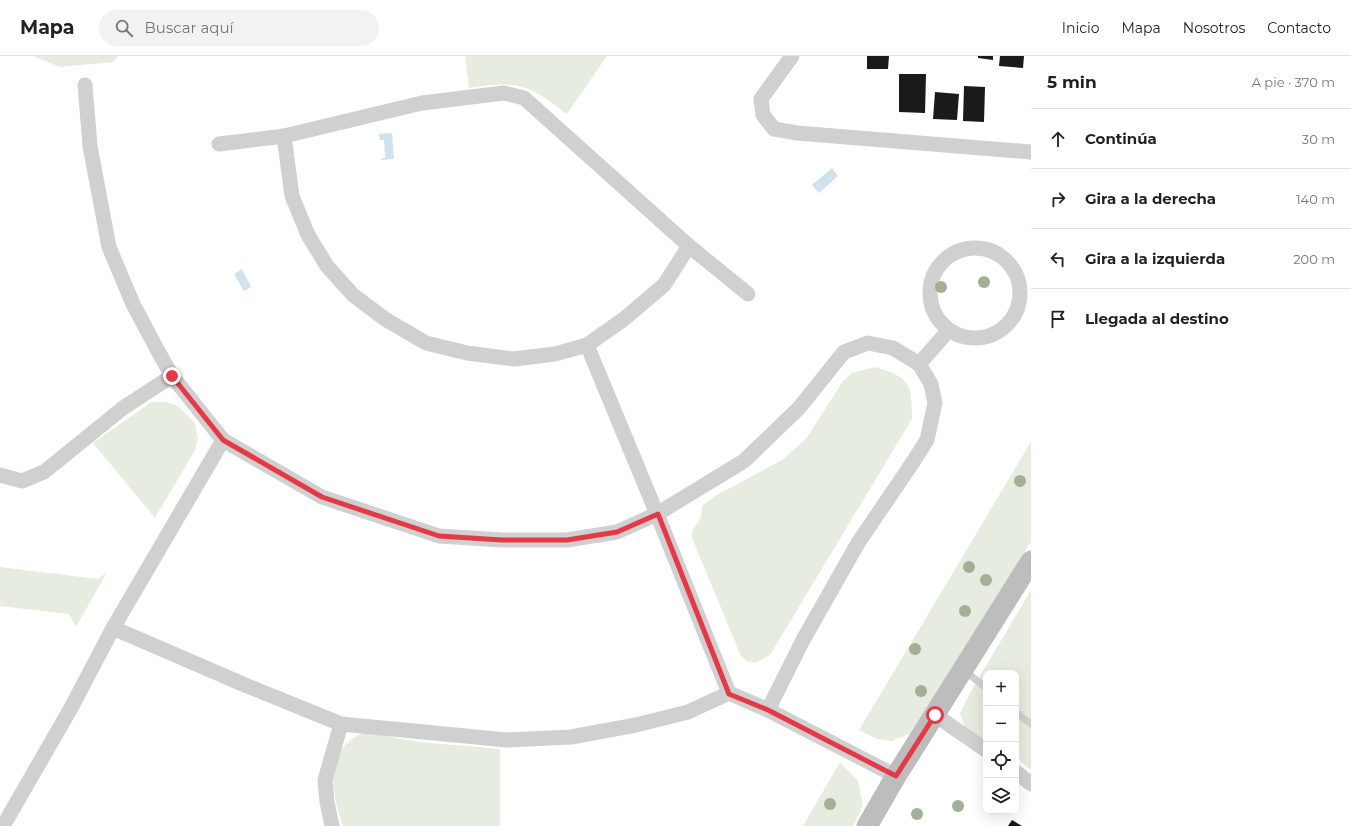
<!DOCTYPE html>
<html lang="es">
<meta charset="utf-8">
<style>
body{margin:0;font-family:Montserrat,sans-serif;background:#f2f2f2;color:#222}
.controls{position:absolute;right:12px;bottom:12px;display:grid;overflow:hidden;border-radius:8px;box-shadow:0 4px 16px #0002}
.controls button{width:36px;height:36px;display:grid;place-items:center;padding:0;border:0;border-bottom:1px solid #e0e0e0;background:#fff;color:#222;font:20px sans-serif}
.stop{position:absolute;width:12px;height:12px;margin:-9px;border:3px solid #e63946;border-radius:50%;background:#fff}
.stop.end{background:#e63946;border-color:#fff;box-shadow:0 1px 4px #0008}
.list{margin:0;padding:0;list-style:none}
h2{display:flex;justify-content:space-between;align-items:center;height:52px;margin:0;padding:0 16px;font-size:17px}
h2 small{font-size:13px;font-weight:400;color:#767676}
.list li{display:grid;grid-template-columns:26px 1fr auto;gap:12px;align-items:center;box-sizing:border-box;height:60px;padding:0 16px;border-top:1px solid #e0e0e0}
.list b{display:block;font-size:15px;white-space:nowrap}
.list em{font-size:13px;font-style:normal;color:#767676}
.icon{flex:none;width:22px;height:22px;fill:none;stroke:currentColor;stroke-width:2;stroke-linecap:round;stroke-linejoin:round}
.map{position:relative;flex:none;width:1031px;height:770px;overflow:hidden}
header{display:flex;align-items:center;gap:24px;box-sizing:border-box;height:56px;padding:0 20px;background:#fff;border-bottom:1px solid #e0e0e0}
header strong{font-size:19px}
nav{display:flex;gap:22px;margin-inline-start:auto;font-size:14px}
.search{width:280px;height:36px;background:#f2f2f2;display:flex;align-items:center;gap:10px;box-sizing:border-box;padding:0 14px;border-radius:22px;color:#767676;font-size:15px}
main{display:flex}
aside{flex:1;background:#fff}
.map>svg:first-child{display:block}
.green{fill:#e6ecdf}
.water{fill:#cfe2ee}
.building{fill:#1a1a1a}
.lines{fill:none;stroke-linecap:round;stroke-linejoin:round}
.lane{stroke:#d0d0d0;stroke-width:7}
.street{stroke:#d0d0d0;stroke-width:15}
.secondary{stroke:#bdbdbd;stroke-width:21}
.tree{fill:#a2b095}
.route{stroke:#e63946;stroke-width:5}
</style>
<header>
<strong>Mapa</strong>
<div class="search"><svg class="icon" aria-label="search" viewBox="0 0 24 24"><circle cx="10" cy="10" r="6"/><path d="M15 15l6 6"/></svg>Buscar aquí</div>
<nav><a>Inicio</a><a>Mapa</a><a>Nosotros</a><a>Contacto</a></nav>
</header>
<main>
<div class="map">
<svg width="1031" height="770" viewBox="0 0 1031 770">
<rect width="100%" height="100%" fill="#fff"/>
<g class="green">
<path d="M20 0H118L113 6 60 11 33 0Z"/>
<path d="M465 0H607L567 58C556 50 545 41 533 35 513 25 491 29 469 32Z"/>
<path d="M875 311C910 321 912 328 912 363L770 599 755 607 747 605 741 600 692 482V475L701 462 702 450 715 440 782 404 806 383 843 325 852 317Z"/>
<path d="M157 346H165L178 350 195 367 198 383 195 394 155 462 93 387 150 347Z"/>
<path d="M1031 386V485L1007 526 911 677 892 685 877 683 859 674Z"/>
<path d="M0 511 98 523 107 516 76 571 69 558 0 550Z"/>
<path d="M1031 534V714L1016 701V617H986V684L968 679 960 657 970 637Z"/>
<path d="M365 676H376L392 681 419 686 500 693V770H343C331 734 322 694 365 676Z"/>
<path d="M840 706 858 725 863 750 853 770H803Z"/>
</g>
<g class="water">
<path d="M392 77 394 103 382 104 381 102H385L384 84H380L379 78Z"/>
<path d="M832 112 838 120 819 137 812 129Z"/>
<path d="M242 213 251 231 244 235 234 218Z"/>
</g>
<g class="building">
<path d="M867 0H889L888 13H867Z"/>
<path d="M978 0H993V4L978 2Z"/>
<path d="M1000 0H1024L1023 12 999 10Z"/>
<path d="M899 18H926L925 57 899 56Z"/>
<path d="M964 30 985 31 984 66 963 65Z"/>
<path d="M935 36 959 38 957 64 933 63Z"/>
<path d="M1012 764 1022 770H1008Z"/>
</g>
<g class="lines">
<g class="lane">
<path d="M964 614 986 632"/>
<path d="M1016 656 1031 668"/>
</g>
<g class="street">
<path d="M792 0 761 43 763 59 774 73 797 77 1031 96"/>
<path d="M85 29 90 90 109 191 133 248 158 295 172 320 223 384 322 441 439 480 502 484H567L617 476 657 458 744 405 799 352 844 296 868 287 893 292 919 308 931 328 935 347 927 384 911 409 858 487 803 584 768 654"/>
<path d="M284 80 292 140 308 179 327 210 353 239 385 263 426 287 467 297 514 303 555 298 587 289 624 263 664 229 689 190"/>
<path d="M219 88 284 80 422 47 504 37 524 42 689 190 748 238"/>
<circle cx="975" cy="237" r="45"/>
<path d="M587 289 657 458 729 637 768 654 896 720"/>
<path d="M919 308 949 274"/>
<path d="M0 419 22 425 44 416 123 352 172 320"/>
<path d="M113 572 245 629 341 668 507 684 571 681 636 669 688 656 729 637"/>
<path d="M935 659 986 694"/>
<path d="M1016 716 1031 728"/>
<path d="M3 770 71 652 113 572 223 384"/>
<path d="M332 770 327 746 325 724 341 668"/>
</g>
<path class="secondary" d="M867 770 896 720 1031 505"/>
</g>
<g class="tree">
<circle cx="984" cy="226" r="6"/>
<circle cx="941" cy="231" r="6"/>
<circle cx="1020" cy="425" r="6"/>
<circle cx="969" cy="511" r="6"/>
<circle cx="986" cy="524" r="6"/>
<circle cx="965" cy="555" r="6"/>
<circle cx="915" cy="593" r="6"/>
<circle cx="921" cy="635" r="6"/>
<circle cx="830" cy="748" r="6"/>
<circle cx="958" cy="750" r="6"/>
<circle cx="917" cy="758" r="6"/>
</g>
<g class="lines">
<path class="route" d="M172 320 223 384 322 441 439 480 502 484H567L617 476 658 458 729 638 768 654 896 720 935 659"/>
</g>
</svg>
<div class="controls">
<button>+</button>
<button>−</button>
<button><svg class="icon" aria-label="locate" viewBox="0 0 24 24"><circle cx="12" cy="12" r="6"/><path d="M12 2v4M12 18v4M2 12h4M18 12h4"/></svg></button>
<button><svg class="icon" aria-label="layers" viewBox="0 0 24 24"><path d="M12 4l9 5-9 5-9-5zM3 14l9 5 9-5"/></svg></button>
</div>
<div class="stop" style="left:935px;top:659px"></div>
<div class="stop end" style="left:172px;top:320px"></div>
</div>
<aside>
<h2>5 min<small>A pie · 370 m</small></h2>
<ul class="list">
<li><svg class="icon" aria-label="ahead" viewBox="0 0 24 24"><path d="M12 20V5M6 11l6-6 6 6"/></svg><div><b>Continúa</b></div><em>30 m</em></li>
<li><svg class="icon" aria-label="right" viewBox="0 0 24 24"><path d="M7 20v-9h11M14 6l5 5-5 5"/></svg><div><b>Gira a la derecha</b></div><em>140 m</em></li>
<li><svg class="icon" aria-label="left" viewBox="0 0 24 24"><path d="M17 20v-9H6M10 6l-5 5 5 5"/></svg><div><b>Gira a la izquierda</b></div><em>200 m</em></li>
<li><svg class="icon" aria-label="arrive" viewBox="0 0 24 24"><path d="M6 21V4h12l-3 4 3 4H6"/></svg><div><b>Llegada al destino</b></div></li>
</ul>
</aside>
</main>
